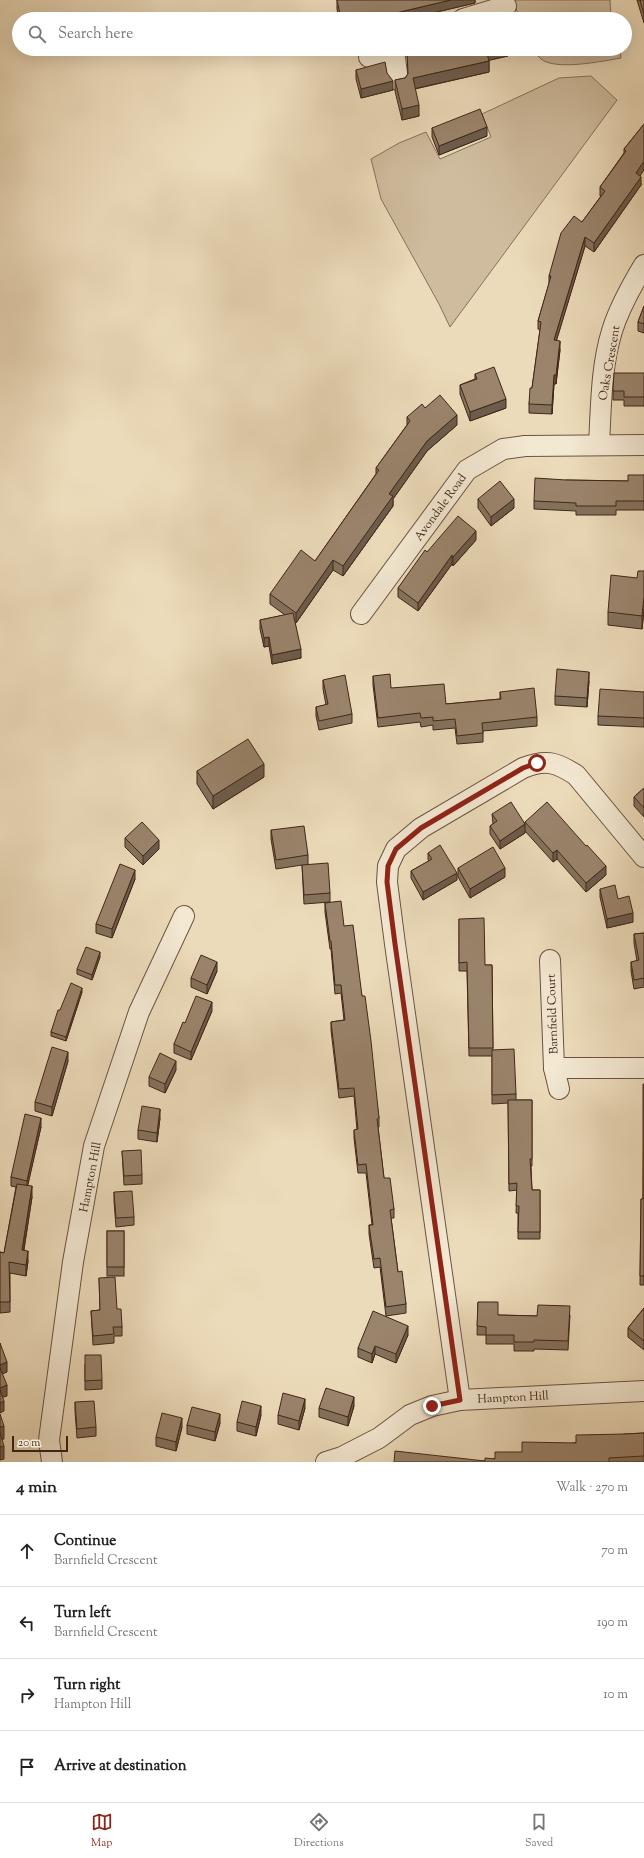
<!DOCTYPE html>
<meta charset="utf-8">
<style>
body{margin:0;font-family:"Sorts Mill Goudy",serif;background:#f6f6f6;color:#222}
.scale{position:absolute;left:12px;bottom:10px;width:56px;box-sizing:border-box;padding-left:4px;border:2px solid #412618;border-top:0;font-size:11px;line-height:14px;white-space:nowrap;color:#412618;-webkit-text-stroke:3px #f3e8d2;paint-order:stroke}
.stop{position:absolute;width:12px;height:12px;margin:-9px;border:3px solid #8f2418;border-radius:50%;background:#fff}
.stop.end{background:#8f2418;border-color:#fff;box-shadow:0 1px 4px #0008}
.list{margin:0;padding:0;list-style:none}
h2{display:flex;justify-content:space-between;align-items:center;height:52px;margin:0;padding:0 16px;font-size:17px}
h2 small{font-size:13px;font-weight:400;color:#767676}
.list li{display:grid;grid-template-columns:26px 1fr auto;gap:12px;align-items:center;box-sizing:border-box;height:72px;padding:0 16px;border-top:1px solid #e0e0e0}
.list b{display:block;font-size:15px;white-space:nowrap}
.list p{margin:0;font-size:13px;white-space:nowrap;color:#767676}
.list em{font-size:13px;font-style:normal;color:#767676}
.icon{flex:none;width:22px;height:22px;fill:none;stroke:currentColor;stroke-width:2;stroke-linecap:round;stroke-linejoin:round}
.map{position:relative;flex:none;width:644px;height:1462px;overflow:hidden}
.search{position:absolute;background:#fff;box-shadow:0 4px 16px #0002;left:12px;right:12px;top:12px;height:44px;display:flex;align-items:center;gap:10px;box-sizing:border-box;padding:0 14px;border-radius:22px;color:#767676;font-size:15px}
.sheet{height:340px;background:#fff}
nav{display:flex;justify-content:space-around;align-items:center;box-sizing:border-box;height:56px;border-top:1px solid #e0e0e0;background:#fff;font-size:11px;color:#767676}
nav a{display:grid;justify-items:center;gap:2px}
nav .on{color:#8f2418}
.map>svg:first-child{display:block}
.grass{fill:#cfbc9e;stroke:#88715b}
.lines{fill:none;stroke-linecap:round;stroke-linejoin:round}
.minor-casing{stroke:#6c5340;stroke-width:22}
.minor{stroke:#f3e8d2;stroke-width:20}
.wall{fill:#84725d;stroke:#412618}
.shaded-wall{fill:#6c5c4c;stroke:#412618}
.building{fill:#9a846c;stroke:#412618}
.route{stroke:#8f2418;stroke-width:5}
.labels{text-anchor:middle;stroke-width:3.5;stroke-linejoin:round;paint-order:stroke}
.street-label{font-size:12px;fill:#412618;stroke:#f3e8d2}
</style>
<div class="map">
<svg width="644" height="1462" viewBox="0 0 644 1462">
<rect width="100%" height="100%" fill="#ecdbba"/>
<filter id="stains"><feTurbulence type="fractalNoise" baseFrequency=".005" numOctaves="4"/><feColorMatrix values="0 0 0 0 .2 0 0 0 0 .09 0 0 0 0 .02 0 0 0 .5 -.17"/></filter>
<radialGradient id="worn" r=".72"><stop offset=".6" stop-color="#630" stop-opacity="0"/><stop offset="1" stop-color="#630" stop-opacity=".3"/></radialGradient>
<g class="grass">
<path d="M513 0H610L611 19H520Z"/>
<path d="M533 49H620L621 58C603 61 556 71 541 59 538 57 536 52 533 49Z"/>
<path d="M591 76 617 100 450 327 439 304 381 199 371 159 399 143 426 132 440 159 491 137 482 114 559 78Z"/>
</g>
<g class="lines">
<defs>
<g id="minor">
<path d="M463 19 506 6"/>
<path d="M394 51 398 80"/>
<path d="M369 57 398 49"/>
<path d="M599 445C601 408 601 366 612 331 619 308 632 285 644 265"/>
<path d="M361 614 467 470 503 449 525 446 644 445"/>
<path d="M550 960 554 1068 559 1089"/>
<path d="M554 1068H644"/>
<path d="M460 1400 395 944 387 882 388 866 396 849 421 828 523 768C546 759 556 762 576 775L644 857"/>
<path d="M52 1462 49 1440 73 1262 94 1146 139 1012 184 916"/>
<path d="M326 1462 342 1457 379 1438 410 1415 432 1406 460 1400 644 1391"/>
</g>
</defs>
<use href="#minor" class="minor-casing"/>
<use href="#minor" class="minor"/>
</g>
<g class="wall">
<path d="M337 0H475V3L407 19H339L337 9Z"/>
<path d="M637 0H644V23Z"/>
<path d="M508 49V56L489 60V72L415 89 419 116 402 120 395 91V80L405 78 408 74 407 51Z"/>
<path d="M356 70 387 73 393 90 361 98 356 79Z"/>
<path d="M644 124 640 176 641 185 594 252 585 246 556 341 560 350 556 384H554L552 414 529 413V404L532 388 540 330 538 329V321L549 284V276L582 222 601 196H600V187L624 153V149Z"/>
<path d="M432 128 487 136 439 155 432 137Z"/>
<path d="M644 306V333L638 331V322Z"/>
<path d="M644 373V406H624V400H613V391Z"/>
<path d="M475 374 506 408 470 421 460 394V385L475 379Z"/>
<path d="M425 408 457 425 427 451 393 499V506L343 576 333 570 296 623 295 622 301 658 272 664 269 646 264 647 260 629V620L285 615 270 604V594L315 561 376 474V468L407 425V417Z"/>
<path d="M644 475V510H616V515H576V511L534 509V501L566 480 628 481Z"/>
<path d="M478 499 514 508 491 526 478 508Z"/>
<path d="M476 540 453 566 452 564 418 611 398 597V588L427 552Z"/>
<path d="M644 571V610L642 629 608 625V612L637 578Z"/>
<path d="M373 676 391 688 446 704 500 699V692L537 717V726L483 731V742L457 744 455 728 433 730V725L421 727 420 722 378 727 373 685Z"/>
<path d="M323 680 352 714V723L319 730 316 716V707L326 705 323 689Z"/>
<path d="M589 681 587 707 555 705V696Z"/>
<path d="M644 692V727L598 725V716Z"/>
<path d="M197 771 264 777 213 809 197 784Z"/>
<path d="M644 788V817L634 806V797Z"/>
<path d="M492 814 525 823V822L606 875 586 892 557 859 553 862 525 831V833L500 849 490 834V826L493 824Z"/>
<path d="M271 830 308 855V864L330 893V902L304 904 302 865 276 869 271 839Z"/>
<path d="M125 838 159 849 143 865 125 847Z"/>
<path d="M428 853 457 880 423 900 411 878V871L429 861 428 860Z"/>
<path d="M458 868 505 877 470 898 458 877Z"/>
<path d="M135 879 112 938 96 933V924Z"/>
<path d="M600 889 618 899 633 922 607 928 600 897Z"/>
<path d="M325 903 344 926 362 996 379 1118V1127H378L384 1178 394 1209V1218H391L398 1272 406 1304V1313L386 1316 380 1267 374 1268 369 1234V1225H372L366 1173H358L354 1138V1130H357L354 1096 339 1098 331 1030V1022L344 1020 341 993 335 994 331 949H330L325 912Z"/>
<path d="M459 919 485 965H492L493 1050 516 1094V1100H532V1166H531L532 1190H540V1239H518V1213H516L517 1190 509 1191 508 1103 492 1104V1056H469L467 971H459Z"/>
<path d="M644 933V987L634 989 631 971V962L637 961 634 943V934Z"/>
<path d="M100 957 92 980 77 974V969Z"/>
<path d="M217 971 207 994 191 987V978Z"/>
<path d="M82 992 66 1041 51 1036V1032L60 1010Z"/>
<path d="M212 1011 191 1060 174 1053V1044L185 1023Z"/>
<path d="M68 1061 52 1116 35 1111V1102Z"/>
<path d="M176 1070 165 1093 149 1086V1077Z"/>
<path d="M644 1084V1285H640L641 1199H643Z"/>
<path d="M160 1118 157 1142 138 1139V1130Z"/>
<path d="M41 1127 27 1186 32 1197 24 1250 28 1261 26 1276 10 1273V1312L0 1313V1252L4 1253 16 1187 11 1186V1177Z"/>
<path d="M122 1151 142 1175V1184L124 1185Z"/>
<path d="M114 1192 134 1217V1225L116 1227 114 1201Z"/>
<rect x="107" y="1231" width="17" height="45"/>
<path d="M99 1278 117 1309 122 1327V1336H114V1343L93 1345 91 1311 100 1310Z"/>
<path d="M478 1302 498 1315 537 1316 570 1315 568 1350 534 1349V1351H514V1344H486V1335H477Z"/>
<path d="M644 1308V1350L628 1337V1328Z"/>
<path d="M408 1335 396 1363 375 1354 372 1363 358 1357V1348Z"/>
<path d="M85 1364 102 1380V1389L85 1390Z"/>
<path d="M75 1402 96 1427V1436L77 1438 75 1411Z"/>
<path d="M354 1406 348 1426 319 1417V1408Z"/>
<path d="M305 1408 299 1430 278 1424V1415Z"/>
<path d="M261 1415 256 1436 237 1431V1422Z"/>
<path d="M220 1423 215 1441 187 1434V1425Z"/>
<path d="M182 1427 176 1451 156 1446V1437Z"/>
<path d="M644 1433V1462H394L485 1461 522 1452 625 1434Z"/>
</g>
<g class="shaded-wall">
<path d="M451 0H475V3L407 19H383V16Z"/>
<path d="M488 49H508V56L486 61V50Z"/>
<path d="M489 61V72L413 89V78Z"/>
<path d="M393 81V90L361 98V89Z"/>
<path d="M419 105V116L402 120V109Z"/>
<path d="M487 127V136L439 155V146Z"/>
<path d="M644 161V170L636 182V173Z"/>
<path d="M641 177V185L594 252V243Z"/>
<path d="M585 237V246L554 349V340Z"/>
<path d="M560 341V350L556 384V375Z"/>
<path d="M554 375V384L552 414V405Z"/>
<path d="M506 399V408L470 421V412Z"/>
<path d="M457 415V425L427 451 393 499V506L343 576V566L389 494 427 441Z"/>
<path d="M514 499V508L491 526V517Z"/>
<path d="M476 531V540L453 566V557Z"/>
<path d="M452 555V564L418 611V603Z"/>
<path d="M333 560V570L296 623V613Z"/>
<path d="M644 597V610L642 629V616Z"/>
<path d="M269 637V646L264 647V638Z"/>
<path d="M301 649V658L272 664V655Z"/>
<path d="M589 672V681L587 707V698Z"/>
<path d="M264 764V777L213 809V796Z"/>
<path d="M525 824V833L500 849V841Z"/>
<path d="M159 840V849L143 865V856Z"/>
<path d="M557 850V859L553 862V853Z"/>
<path d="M606 866V875L586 892V883Z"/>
<path d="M505 868V877L470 898V889Z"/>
<path d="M135 870V879L112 938V929Z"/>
<path d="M457 873V880L423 900V892Z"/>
<path d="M633 913V922L607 928V919Z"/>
<path d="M100 952V957L92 980V975Z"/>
<path d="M217 962V971L207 994V985Z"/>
<path d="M82 988V992L66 1041V1037Z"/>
<path d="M212 1002V1011L191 1060V1052Z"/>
<path d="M68 1052V1061L52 1116V1107Z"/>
<path d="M176 1061V1070L165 1093V1084Z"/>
<path d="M160 1109V1118L157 1142V1133Z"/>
<path d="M41 1118V1127L27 1189V1181Z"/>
<path d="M32 1186V1197L22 1260V1250Z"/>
<path d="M28 1251V1261L26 1276V1265Z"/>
<path d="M408 1326V1335L396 1363V1354Z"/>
<path d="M375 1346V1354L372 1363V1354Z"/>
<path d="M7 1362V1372L0 1375V1365Z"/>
<path d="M7 1385V1396L0 1398V1388Z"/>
<path d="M354 1397V1406L348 1426V1417Z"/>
<path d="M305 1399V1408L299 1430V1421Z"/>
<path d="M4 1401V1411L0 1413V1403Z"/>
<path d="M261 1406V1415L256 1436V1427Z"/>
<path d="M220 1414V1423L215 1441V1432Z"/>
<path d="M182 1418V1427L176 1451V1442Z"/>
<path d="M4 1426V1439L0 1440V1427Z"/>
<path d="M4 1446V1459L0 1460V1447Z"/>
</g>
<g class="building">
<path d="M337 0H451L383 16V19H341Z"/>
<path d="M640 0H644V14Z"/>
<path d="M417 49H488L486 50 489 61 413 78 419 105 402 109 395 80 405 78 408 74 407 51Z"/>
<path d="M385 62 387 73 393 81 361 89 356 70Z"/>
<path d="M480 109 487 127 439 146 432 128Z"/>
<path d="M644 124V161L636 173 641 177 594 243 585 237 554 340 560 341 556 375H554L552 405 529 404 530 388H532L541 322 538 321 551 276H549L561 233 574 216 582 222 605 191 600 187 626 151 624 149Z"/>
<path d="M644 306V324L638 322Z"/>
<path d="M494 367 506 399 470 412 460 385 477 379 475 374Z"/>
<path d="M614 373H644V397H624V391H613Z"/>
<path d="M440 395 457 415 427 441 389 494 393 496 343 566 333 560 296 613 270 594 301 550 315 561 379 470 376 468 410 421 407 417 422 404 425 408Z"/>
<path d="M628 475H644V501H616V506H576V503L534 501 535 478 566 480 628 481Z"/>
<path d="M500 481 514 499 491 517 478 499Z"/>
<path d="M458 516 476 531 453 557 452 555 418 603 398 588 425 550 427 552Z"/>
<path d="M638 571H644V597L642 616 608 612 611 575 637 578Z"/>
<path d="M293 613 301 649 272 655 269 637 264 638 260 620Z"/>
<path d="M557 669 589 672 587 698 555 696Z"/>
<path d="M390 674 391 688 444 684 446 704 501 699 500 692 534 688 537 717 482 723 483 733 457 736 455 719 433 721V717L421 718 420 713 378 718 373 676Z"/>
<path d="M345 675 352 714 319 721 316 707 328 704 323 680Z"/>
<path d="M600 689 644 692V718L598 716Z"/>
<path d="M248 739 264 764 213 796 197 771Z"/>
<path d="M644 788V808L634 797Z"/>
<path d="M511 802 525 824 500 841 490 826 497 821 492 814Z"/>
<path d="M547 802 586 846 587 845 606 866 586 883 557 850 553 853 525 822Z"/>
<path d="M142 822 159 840 143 856 125 838Z"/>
<path d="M304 826 308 855 276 860 271 830Z"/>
<path d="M440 845 457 873 423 892 411 871 432 859 428 853Z"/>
<path d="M493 847 505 868 470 889 458 868Z"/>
<path d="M328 863 330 893 304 895 302 865Z"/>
<path d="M120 864 135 870 112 929 96 924Z"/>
<path d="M615 885 618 899 629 896 633 913 607 919 600 889Z"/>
<path d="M341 901 344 926 353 925 362 996H365L371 1041 379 1118 377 1119 384 1178H390L394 1209 390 1210 398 1272 402 1271 406 1304 386 1307 380 1258 374 1259 369 1225H373L366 1164 358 1165 354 1130 358 1129 354 1088 339 1089 331 1022 345 1020 341 985H335L331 941H330L325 903Z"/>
<path d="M484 918 485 965H492L493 1048H469L467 962 459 963V919Z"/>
<path d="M644 933V978L634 980 631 962 639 960 634 934Z"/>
<path d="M86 947 100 952 92 975 77 969Z"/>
<path d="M201 955 217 962 207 985 191 978Z"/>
<path d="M71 983 82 988 66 1037 51 1032 58 1010H60Z"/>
<path d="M196 996 212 1002 191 1052 174 1044 183 1022 185 1023Z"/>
<path d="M52 1047 68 1052 52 1107 35 1102Z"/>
<path d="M514 1049 516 1094 492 1095V1050Z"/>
<path d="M160 1053 176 1061 165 1084 149 1077Z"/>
<path d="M643 1084H644V1276H640L641 1199H643Z"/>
<path d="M508 1100H532V1159H530L532 1190H540V1232H518L519 1206H516L517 1183 509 1184Z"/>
<path d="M142 1106 160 1109 157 1133 138 1130Z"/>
<path d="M25 1114 41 1118 27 1181 11 1177Z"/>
<path d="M141 1150 142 1175 124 1176 122 1151Z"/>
<path d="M17 1184 32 1186 22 1250 28 1251 26 1265 9 1262 10 1302H0V1252L4 1253Z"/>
<path d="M132 1191 134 1217 116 1218 114 1192Z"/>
<rect x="107" y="1231" width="17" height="36"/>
<path d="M115 1277 117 1309H121L122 1327H113L114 1334 93 1336 91 1311 100 1310 99 1278Z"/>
<path d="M478 1302H498V1315L537 1316 538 1305 570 1306 568 1341 534 1340V1342H514V1335H486V1327L477 1326Z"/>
<path d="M644 1308V1341L628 1328Z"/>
<path d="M373 1311 408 1326 396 1354 375 1346 372 1354 358 1348Z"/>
<path d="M0 1343 7 1362 0 1365Z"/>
<path d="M85 1355H101L102 1380 85 1381Z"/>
<path d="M0 1368 7 1385 0 1388Z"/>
<path d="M326 1388 354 1397 348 1417 319 1408Z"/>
<path d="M0 1390 4 1401 0 1403Z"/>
<path d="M283 1393 305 1399 299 1421 278 1415Z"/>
<path d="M94 1401 96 1427 77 1429 75 1402Z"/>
<path d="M242 1401 261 1406 256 1427 237 1422Z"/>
<path d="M192 1407 220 1414 215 1432 187 1425Z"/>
<path d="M162 1413 182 1418 176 1442 156 1437Z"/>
<path d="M0 1414 4 1426 0 1427Z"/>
<path d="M0 1433 4 1446 0 1447Z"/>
<path d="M644 1433V1456L609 1458V1462H394L395 1451 485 1461V1458L495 1459V1452H522V1442L576 1443V1435L625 1434Z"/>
</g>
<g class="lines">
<path class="route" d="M432 1406 460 1400 395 944 387 882 388 866 396 849 421 828 523 768 537 763"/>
</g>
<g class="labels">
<g class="street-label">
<text transform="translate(609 363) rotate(-80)" y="4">Oaks Crescent</text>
<text transform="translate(440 507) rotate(-54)" y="4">Avondale Road</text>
<text transform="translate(552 1014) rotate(-92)" y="4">Barnfield Court</text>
<text transform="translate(90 1177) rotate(-79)" y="4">Hampton Hill</text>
<text transform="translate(513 1397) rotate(-3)" y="4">Hampton Hill</text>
</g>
</g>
<rect width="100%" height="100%" filter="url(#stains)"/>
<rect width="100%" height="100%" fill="url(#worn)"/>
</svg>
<div class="scale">20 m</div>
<div class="stop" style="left:537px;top:763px"></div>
<div class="stop end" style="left:432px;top:1406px"></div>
<div class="search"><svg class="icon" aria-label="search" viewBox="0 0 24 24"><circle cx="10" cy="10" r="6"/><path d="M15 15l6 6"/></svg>Search here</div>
</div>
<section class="sheet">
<h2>4 min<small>Walk · 270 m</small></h2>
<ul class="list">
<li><svg class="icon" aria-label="ahead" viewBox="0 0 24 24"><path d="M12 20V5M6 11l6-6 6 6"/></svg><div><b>Continue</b><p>Barnfield Crescent</p></div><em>70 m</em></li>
<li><svg class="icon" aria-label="left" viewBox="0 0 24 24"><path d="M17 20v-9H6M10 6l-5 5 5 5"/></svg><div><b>Turn left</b><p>Barnfield Crescent</p></div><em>190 m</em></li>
<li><svg class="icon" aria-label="right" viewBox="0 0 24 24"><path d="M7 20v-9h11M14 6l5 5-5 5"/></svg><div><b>Turn right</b><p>Hampton Hill</p></div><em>10 m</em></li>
<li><svg class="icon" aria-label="arrive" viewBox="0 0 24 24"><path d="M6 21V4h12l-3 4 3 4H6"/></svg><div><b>Arrive at destination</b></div></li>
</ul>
</section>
<nav>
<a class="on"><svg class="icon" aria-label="map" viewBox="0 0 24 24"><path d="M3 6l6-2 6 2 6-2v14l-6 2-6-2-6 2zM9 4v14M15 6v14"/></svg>Map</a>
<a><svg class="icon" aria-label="directions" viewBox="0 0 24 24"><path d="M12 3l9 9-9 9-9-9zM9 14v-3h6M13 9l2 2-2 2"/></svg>Directions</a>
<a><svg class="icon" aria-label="saved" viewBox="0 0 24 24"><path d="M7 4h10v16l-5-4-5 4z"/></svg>Saved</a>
</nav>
